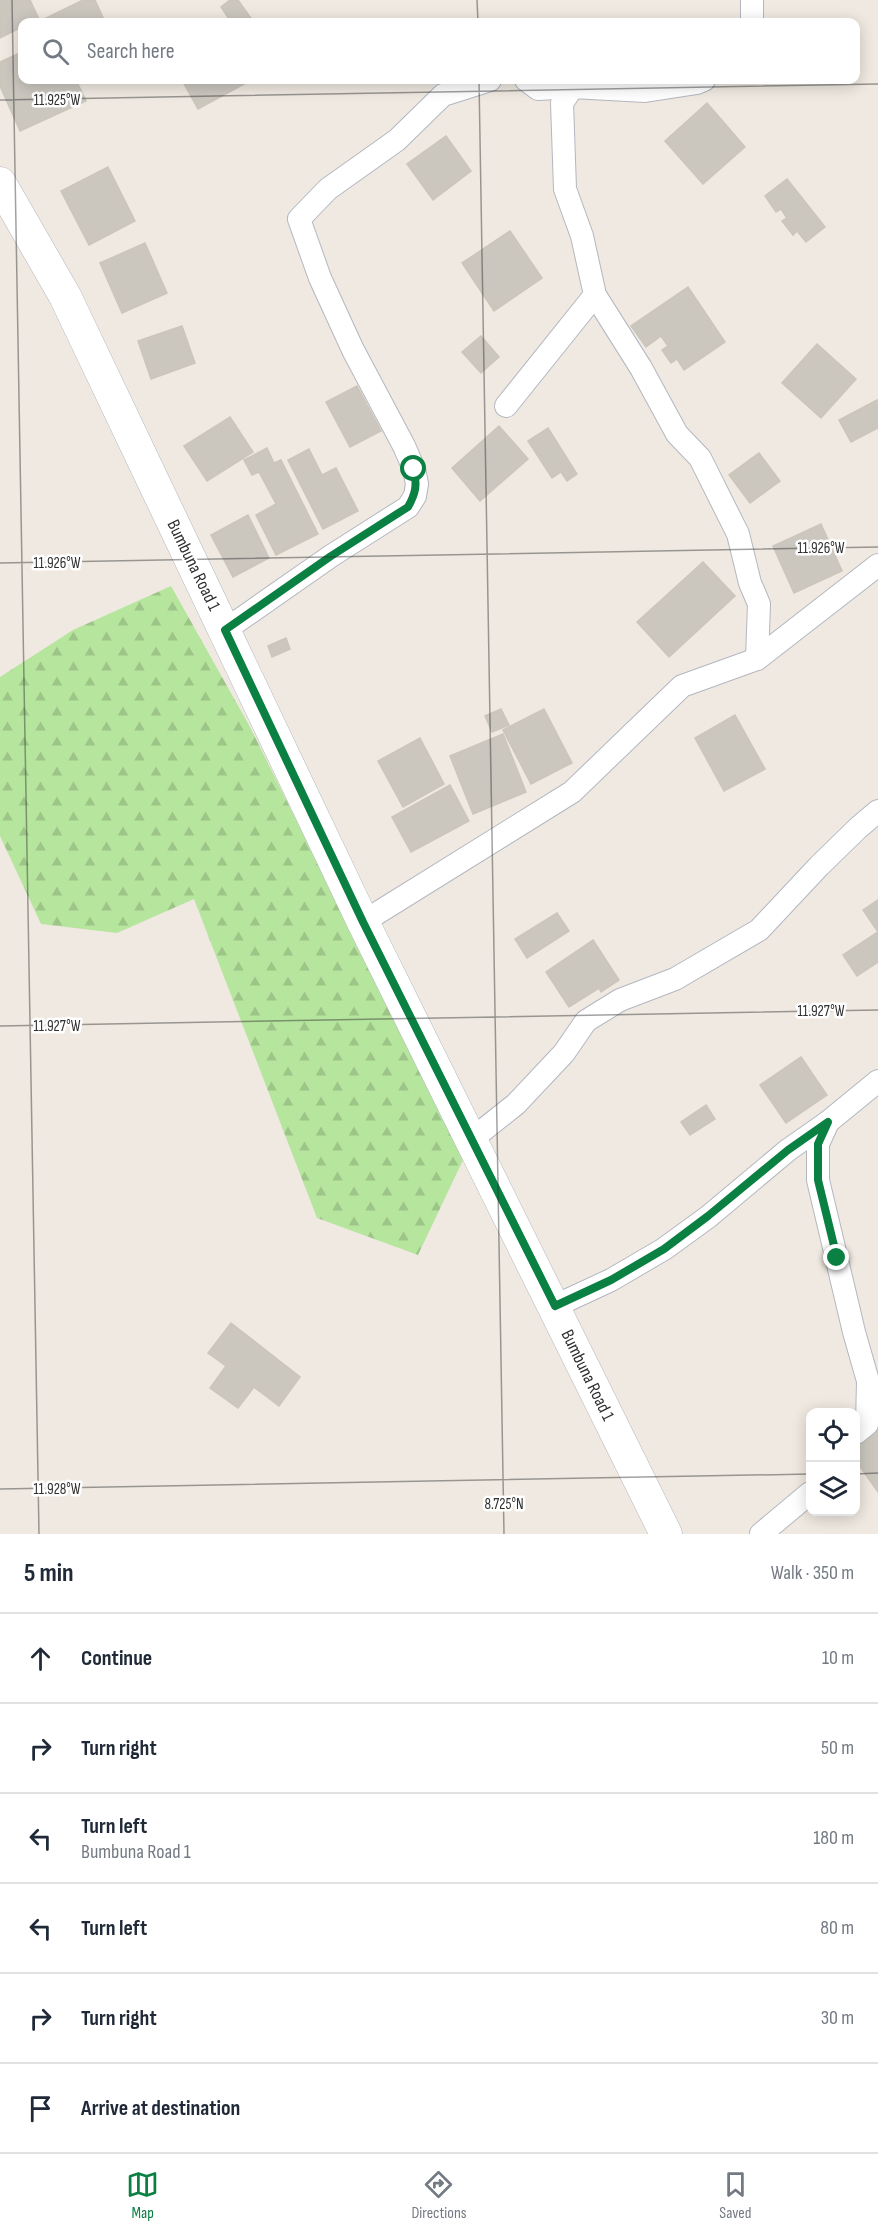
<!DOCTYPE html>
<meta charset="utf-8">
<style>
body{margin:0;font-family:"Sofia Sans Condensed",sans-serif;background:#f2f2f3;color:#1f2937}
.controls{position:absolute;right:18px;bottom:18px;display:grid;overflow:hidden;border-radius:12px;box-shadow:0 3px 15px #0003}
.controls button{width:54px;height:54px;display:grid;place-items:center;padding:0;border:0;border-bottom:2px solid #e0e1e3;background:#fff;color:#1f2937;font:30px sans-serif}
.stop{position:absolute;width:18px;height:18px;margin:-14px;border:4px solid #0b8043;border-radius:50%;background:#fff}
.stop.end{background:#0b8043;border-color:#fff;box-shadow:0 2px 6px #0008}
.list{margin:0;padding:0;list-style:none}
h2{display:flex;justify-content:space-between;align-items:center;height:78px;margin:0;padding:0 24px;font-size:26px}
h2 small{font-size:20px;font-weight:400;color:#747a83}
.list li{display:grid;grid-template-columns:39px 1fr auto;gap:18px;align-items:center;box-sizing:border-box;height:90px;padding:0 24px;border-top:2px solid #e0e1e3}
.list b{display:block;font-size:22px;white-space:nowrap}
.list p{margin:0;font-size:20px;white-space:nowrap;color:#747a83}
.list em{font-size:20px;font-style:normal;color:#747a83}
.icon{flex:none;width:33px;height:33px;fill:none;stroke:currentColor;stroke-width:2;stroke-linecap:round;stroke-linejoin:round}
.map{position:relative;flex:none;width:878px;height:1534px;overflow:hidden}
.search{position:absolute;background:#fff;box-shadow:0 3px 15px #0003;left:18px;right:18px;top:18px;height:66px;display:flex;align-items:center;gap:15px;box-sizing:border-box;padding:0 21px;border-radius:12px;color:#747a83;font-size:22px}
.sheet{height:618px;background:#fff}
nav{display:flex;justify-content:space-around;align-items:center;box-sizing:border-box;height:84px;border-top:2px solid #e0e1e3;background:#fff;font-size:16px;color:#747a83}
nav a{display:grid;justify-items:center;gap:3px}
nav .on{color:#0b8043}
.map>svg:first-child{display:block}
.forest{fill:url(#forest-firs)}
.building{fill:#cbc7bf;stroke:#cbc5ba;stroke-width:1.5}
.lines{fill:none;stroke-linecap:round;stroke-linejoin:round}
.minor-casing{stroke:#b4b7c1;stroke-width:24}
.secondary-casing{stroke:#b4b7c1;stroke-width:33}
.minor{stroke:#fff;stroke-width:22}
.secondary{stroke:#fff;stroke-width:32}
.route{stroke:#0b8043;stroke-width:8}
.ticks{fill:none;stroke:#2e2e2e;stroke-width:1.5;stroke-opacity:0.45}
.labels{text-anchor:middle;stroke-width:5;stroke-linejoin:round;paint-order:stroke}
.street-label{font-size:18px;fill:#2e2e2e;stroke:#fff}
.ticks-label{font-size:15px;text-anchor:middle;fill:#2e2e2e;stroke:#fff;stroke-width:5;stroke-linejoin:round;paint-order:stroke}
</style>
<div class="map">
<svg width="878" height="1534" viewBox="0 0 878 1534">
<defs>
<pattern id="forest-firs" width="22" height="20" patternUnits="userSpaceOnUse" patternTransform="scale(1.5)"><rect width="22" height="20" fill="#b6e59e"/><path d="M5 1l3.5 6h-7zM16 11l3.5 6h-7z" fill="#9dc588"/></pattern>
</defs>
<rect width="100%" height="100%" fill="#efe9e1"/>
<path class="forest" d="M171 586 250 727 464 1158 418 1255 317 1218 194 899 117 933 41 924 0 836V677L73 630Z"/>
<g class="building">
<path d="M0 0H30L39 19 32 22H22V27L0 38Z"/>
<path d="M83 0H95L105 22H48L46 18Z"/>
<path d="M230 0H238L253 21 231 22 221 7Z"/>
<path d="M22 52V80H76L86 101 20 131 0 86V62Z"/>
<path d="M182 80H244L246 83 198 109Z"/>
<path d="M707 103 745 147 703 184 665 141Z"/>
<path d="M446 136 471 171 433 200 407 164Z"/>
<path d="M108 167 135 221 89 245 61 191Z"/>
<path d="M787 179 825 227 806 242 797 231 793 235 782 221 787 218 781 209 776 212 765 196Z"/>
<path d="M510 231 542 278 494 311 462 263Z"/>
<path d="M145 243 167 293 122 313 100 263Z"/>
<path d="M688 287 725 342 684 370 677 359 671 363 662 350 668 346 661 336 646 347 631 326Z"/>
<path d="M182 326 195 363 151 379 138 341Z"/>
<path d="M481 336 499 357 481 373 462 352Z"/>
<path d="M817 344 856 379 821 418 782 383Z"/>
<path d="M357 386 381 431 350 447 326 402Z"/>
<path d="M877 400 878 428 851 442 839 420Z"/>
<path d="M230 417 253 452 207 481 184 446Z"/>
<path d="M499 426 528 459 480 501 452 468Z"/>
<path d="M548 428 577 474 567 481 561 472 552 478 528 441Z"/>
<path d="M267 448 274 463 281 460 318 534 276 555 256 515 276 504 259 472 252 475 244 460Z"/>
<path d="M309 449 322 475 336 468 358 511 323 529 288 460Z"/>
<path d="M759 453 780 481 750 503 729 475Z"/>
<path d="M248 515 269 558 233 577 211 535Z"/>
<path d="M821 524 842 571 794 593 773 546Z"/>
<path d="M703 562 735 596 669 657 637 622Z"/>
<path d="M286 638 290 649 272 657 268 646Z"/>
<path d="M501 709 509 725 492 732 485 716Z"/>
<path d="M544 709 572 763 531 784 503 730Z"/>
<path d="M735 715 765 769 724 791 695 738Z"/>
<path d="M503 734 526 792 473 814 450 756Z"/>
<path d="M420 738 444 784 403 807 378 761Z"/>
<path d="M450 785 469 821 411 852 392 817Z"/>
<path d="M878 900V962L857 976 843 955 878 932 863 910Z"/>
<path d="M557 913 569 931 527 958 515 939Z"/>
<path d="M593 940 619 980 601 992 599 988 569 1007 546 972Z"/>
<path d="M801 1057 827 1095 786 1123 760 1085Z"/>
<path d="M706 1105 715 1119 690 1135 681 1122Z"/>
<path d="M231 1323 300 1377 279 1406 254 1387 238 1408 210 1388 226 1366 208 1353Z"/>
<path d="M878 1424V1492L856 1461V1440Z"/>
</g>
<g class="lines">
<defs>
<g id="minor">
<path d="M752 22V0"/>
<path d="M526 80 538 89 573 87"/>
<path d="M704 80 697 83 645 91 573 87 562 103 565 189 582 236 595 295 641 368 677 434 700 458 738 534 750 583 759 604 757 659"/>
<path d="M506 406 595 295"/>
<path d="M225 630 331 556 408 507 415 496 417 484 414 469 404 446 353 350 320 278 299 219 328 189 397 140 443 95 490 80"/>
<path d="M363 922 572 792 682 686 757 659 878 565"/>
<path d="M828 1122 818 1144V1180L854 1332 868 1381 867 1424 856 1433"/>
<path d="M472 1139 516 1104 564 1053 586 1021 620 1000 675 979 759 930 819 866 858 828 878 811"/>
<path d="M555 1306 611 1280 664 1249 708 1217 788 1150 828 1122 878 1081"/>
<path d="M761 1534 810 1493"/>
</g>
<path id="secondary" d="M0 183 65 296 363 922 666 1534"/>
</defs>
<use href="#minor" class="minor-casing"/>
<use href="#secondary" class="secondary-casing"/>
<use href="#minor" class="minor"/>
<use href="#secondary" class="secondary"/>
</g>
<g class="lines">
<path class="route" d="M414 469C417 485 416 493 408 507L331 556 225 630 363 922 555 1306 611 1280 664 1249 708 1216 788 1150 828 1122 818 1144V1180L837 1258"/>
</g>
<path class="ticks" d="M12 0 39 1534M477 0 478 22M479 80 504 1534M0 100 878 84M0 563 878 547M0 1026 878 1010M856 1474 878 1473M0 1489 810 1474"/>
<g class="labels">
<g class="street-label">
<text transform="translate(194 565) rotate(64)" y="6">Bumbuna Road 1</text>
<text transform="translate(588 1375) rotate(64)" y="6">Bumbuna Road 1</text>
</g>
</g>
<g class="ticks-label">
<text x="57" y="105">11.925°W</text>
<text x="821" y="553">11.926°W</text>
<text x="57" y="568">11.926°W</text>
<text x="821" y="1016">11.927°W</text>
<text x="57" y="1031">11.927°W</text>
<text x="57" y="1494">11.928°W</text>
<text x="504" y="1509">8.725°N</text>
</g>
</svg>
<div class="controls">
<button><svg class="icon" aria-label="locate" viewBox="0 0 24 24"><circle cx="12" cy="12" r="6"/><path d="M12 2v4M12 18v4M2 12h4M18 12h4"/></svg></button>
<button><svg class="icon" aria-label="layers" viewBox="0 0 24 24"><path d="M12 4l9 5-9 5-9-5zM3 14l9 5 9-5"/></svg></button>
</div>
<div class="stop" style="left:414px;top:469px"></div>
<div class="stop end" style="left:837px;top:1258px"></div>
<div class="search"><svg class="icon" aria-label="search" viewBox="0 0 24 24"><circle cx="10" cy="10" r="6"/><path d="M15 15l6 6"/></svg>Search here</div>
</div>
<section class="sheet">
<h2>5 min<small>Walk · 350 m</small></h2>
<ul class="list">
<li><svg class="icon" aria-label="ahead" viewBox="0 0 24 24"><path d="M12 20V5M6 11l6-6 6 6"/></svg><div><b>Continue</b></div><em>10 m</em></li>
<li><svg class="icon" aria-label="right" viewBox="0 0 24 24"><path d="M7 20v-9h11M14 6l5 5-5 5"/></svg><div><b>Turn right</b></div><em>50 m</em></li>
<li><svg class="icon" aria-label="left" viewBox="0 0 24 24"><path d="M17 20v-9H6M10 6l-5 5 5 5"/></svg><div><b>Turn left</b><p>Bumbuna Road 1</p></div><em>180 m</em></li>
<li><svg class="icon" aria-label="left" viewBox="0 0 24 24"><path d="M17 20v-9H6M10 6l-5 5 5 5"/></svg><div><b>Turn left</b></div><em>80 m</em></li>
<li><svg class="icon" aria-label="right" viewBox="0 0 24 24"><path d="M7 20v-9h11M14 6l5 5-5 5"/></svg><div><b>Turn right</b></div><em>30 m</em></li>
<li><svg class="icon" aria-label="arrive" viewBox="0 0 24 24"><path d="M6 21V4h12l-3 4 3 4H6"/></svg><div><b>Arrive at destination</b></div></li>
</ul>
</section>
<nav>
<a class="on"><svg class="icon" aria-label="map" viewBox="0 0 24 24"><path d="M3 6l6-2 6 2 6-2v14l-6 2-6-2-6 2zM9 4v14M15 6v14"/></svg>Map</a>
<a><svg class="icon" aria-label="directions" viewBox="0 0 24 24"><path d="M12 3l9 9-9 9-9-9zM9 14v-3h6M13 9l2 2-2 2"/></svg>Directions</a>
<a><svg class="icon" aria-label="saved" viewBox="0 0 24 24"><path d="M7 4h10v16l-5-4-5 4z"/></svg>Saved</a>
</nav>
